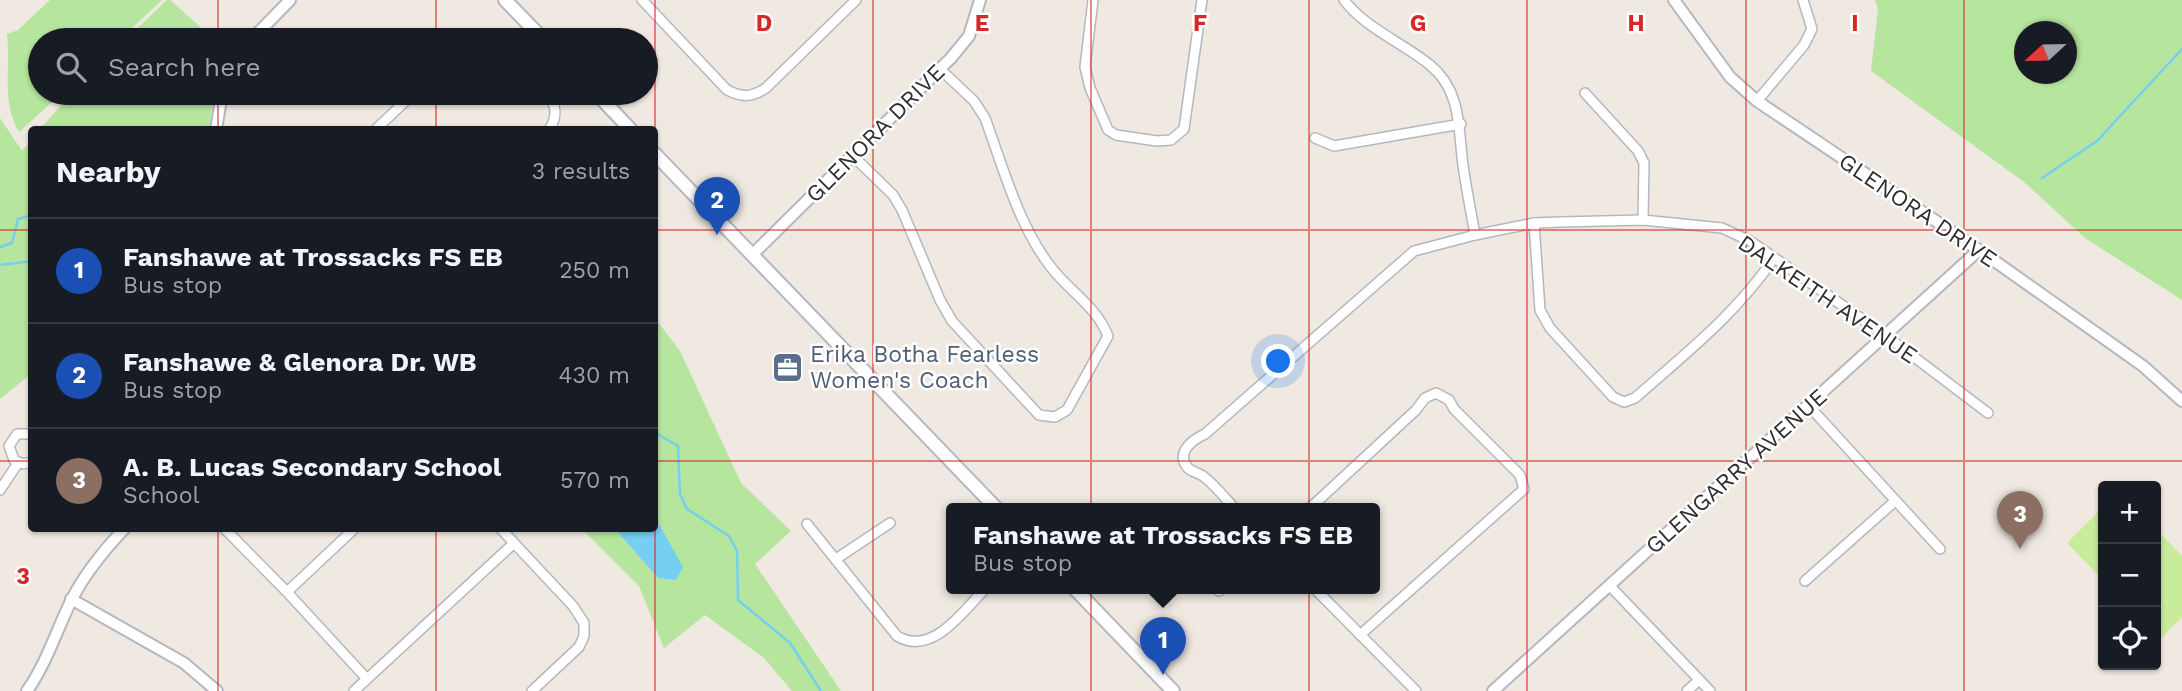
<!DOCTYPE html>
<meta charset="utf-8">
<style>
body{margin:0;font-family:"Work Sans",sans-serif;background:#242831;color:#f1f3f6}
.controls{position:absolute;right:21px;bottom:21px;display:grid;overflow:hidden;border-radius:7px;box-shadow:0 2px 5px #0004}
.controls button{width:63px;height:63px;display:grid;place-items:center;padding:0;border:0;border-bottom:2px solid #363941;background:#171b24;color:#f1f3f6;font:35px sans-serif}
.compass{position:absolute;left:2014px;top:21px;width:63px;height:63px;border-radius:50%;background:#171b24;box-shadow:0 2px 5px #0004;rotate:248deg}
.you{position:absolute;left:1279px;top:362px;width:24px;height:24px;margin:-18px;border:5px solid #fff;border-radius:50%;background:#1a73e8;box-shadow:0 0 0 10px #1a73e833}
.badge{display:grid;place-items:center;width:46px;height:46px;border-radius:50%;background:#b45309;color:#fff;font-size:23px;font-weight:700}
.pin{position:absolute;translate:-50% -58px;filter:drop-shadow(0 2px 4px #0008)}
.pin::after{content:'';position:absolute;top:37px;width:24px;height:21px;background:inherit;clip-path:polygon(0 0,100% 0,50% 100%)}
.popup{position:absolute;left:946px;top:503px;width:434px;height:91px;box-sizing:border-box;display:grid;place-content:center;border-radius:7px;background:#171b24;filter:drop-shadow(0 2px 5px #0005);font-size:23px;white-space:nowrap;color:#9ea1a6}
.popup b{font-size:26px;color:#f1f3f6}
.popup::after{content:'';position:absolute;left:50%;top:100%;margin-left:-14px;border:14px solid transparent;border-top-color:#171b24}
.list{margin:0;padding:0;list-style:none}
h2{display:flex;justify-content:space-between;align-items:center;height:91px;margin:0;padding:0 28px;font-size:30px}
h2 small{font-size:23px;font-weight:400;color:#9ea1a6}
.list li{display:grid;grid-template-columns:46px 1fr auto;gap:21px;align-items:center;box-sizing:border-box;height:105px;padding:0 28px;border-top:2px solid #363941}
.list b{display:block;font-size:26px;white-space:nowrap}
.list p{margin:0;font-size:23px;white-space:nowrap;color:#9ea1a6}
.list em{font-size:23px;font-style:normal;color:#9ea1a6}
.icon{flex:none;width:38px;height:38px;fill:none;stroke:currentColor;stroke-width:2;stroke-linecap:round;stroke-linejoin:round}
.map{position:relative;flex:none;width:2182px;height:691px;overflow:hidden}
.search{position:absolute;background:#171b24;box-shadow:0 2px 5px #0004;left:28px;top:28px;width:630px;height:77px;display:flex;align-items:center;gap:18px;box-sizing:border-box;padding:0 24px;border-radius:38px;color:#9ea1a6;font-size:26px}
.panel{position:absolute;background:#171b24;box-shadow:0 2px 5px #0004;left:28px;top:126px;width:630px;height:406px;border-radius:7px}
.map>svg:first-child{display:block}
.green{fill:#b6e59e;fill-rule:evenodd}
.pitch{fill:#c9ec9a}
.water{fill:#75cff0}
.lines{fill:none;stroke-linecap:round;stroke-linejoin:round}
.stream{stroke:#75cff0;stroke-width:2.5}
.minor-casing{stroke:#b4b7c1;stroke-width:12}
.tertiary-casing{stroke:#b4b7c1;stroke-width:14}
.secondary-casing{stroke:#b4b7c1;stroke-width:16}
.minor{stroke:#fff;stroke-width:9}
.tertiary{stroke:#fff;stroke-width:10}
.secondary{stroke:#fff;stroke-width:12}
.grid{fill:none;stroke:#d62828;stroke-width:2;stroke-opacity:0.55}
.labels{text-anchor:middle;stroke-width:5;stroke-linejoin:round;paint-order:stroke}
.street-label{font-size:23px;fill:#2e2e2e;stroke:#fff}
.service-label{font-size:23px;fill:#4e5e75;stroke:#fff;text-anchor:start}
.grid-label{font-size:23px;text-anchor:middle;font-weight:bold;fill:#d62828;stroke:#fff;stroke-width:5;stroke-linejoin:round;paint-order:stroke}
</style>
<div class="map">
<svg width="2182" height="691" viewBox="0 0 2182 691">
<rect width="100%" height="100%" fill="#efe9e1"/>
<g class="green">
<path d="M50 0H162L119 40H40V93H62L19 132C1 100 11 69 7 34L18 30Z"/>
<path d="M167 0H170L215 40H125Z"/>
<path d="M1875 0H2182V300L2085 238 2024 182 1871 71 1878 9ZM2024 32H2066V74H2024Z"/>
<path d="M72 93H214L209 129H40Z"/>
<path d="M0 118 22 151 32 140 31 374 0 399Z"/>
<path d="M655 318 680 351 741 483 791 531 755 564 841 691H792L764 658 705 615 664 648 639 586 582 529H615L658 578 666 537 655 517Z"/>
</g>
<g class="pitch">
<path d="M2103 507V580L2067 543Z"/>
<path d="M2156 529 2182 556V617L2161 638 2156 634Z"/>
</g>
<path class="water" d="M655 517 683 567 676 580 658 578 615 529 654 528Z"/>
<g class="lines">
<g class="stream">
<path d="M2042 178 2097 141 2182 49"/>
<path d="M0 247 12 243 18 219 32 215"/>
<path d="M0 265 32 261"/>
<path d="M654 432 678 446 680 494 687 509 729 536 737 551 738 600 790 643 821 691"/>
</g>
<defs>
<g id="minor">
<path d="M642 0 727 90C743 98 752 97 766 88L856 0"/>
<path d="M1093 0 1085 67 1090 88 1108 130 1116 135 1157 141 1171 140 1184 129 1202 0"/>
<path d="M1344 0C1365 28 1403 43 1430 65 1462 91 1458 129 1463 165 1466 188 1471 211 1475 235"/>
<path d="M472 40H493"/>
<path d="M546 93C557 105 558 116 549 130"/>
<path d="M1585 93 1638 151 1644 163 1643 220"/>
<path d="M1757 101 1804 45 1812 29 1803 0"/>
<path d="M375 130 414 93"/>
<path d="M1315 138 1334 146 1461 124"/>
<path d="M852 155 893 195 902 210 940 300 952 321 1039 415 1055 417 1067 410 1108 336C1097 307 1068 290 1050 266 1018 224 1003 167 985 118L974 101 940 69"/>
<path d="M1534 223 1540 310 1550 328 1613 397 1624 402 1635 398C1685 354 1737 313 1774 258"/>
<path d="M1808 405 1940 549"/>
<path d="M32 434H17L9 446 14 460 23 464 32 462"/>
<path d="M0 490 18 463"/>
<path d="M1235 509C1225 498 1215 485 1203 476 1199 473 1192 472 1188 468 1175 453 1192 440 1205 434L1414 251 1475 235 1534 223 1561 222 1643 220 1722 228 1750 241 1885 335 1988 413"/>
<path d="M1309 509 1416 410 1425 398 1436 393 1449 400 1454 409 1520 475 1524 489 1360 635"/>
<path d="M807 524 897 636C932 657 962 612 985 589"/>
<path d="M224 528 287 592 367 679"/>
<path d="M500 528 573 606 584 623V636L579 647 532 691"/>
<path d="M836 559 890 523"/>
<path d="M1805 581 1894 502"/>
<path d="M1610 586 1710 691"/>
<path d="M1315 589 1416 691"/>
<path d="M1219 591 1221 589"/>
<path d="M287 592 355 528"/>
<path d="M354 691 513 544"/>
<path d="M1687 691 1699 680"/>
</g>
<g id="tertiary">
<path d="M1674 0 1730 77 1757 101 1979 250 2143 366 2182 401"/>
<path d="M251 40 290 0"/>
<path d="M216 130 222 93"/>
<path d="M753 254 951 58 969 36 980 0"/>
<path d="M71 599 184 663 217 691"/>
<path d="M27 691C46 664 56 632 70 603 83 576 105 549 125 528"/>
<path d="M1493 691 1979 250"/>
</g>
<g id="secondary">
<path d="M505 0 544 40"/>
<path d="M596 93 631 130"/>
<path d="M654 153 997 509"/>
<path d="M1075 589 1173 691"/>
</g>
</defs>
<use href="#minor" class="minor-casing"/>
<use href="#tertiary" class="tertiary-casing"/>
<use href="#secondary" class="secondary-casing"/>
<use href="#minor" class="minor"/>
<use href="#tertiary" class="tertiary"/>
<use href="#secondary" class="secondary"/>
</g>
<path class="grid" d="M218 0V40M436 0V40M655 0V691M873 0V691M1091 0V691M1309 0V691M1527 0V691M1746 0V691M1964 0V691M218 93V130M436 93V130M0 230H32M654 230H2182M0 461H32M654 461H2182M218 528V691M436 528V691"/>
<defs>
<symbol id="office-square" viewBox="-11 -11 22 22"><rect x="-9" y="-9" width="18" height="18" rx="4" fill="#5c6f8a" stroke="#fff"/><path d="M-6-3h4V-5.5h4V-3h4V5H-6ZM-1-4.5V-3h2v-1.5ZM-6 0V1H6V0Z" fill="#fff"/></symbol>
</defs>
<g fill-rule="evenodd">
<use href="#office-square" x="770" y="350" width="35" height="35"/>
</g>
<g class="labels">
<g class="street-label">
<text transform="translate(875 133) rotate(-45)" y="8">GLENORA DRIVE</text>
<text transform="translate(1918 210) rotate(34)" y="8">GLENORA DRIVE</text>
<text transform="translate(1828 299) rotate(34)" y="8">DALKEITH AVENUE</text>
<text transform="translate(1736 471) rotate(-42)" y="8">GLENGARRY AVENUE</text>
</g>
<g class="service-label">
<text x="810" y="362">Erika Botha Fearless<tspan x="810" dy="26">Women's Coach</tspan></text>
</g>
</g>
<g class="grid-label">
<text x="764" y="31">D</text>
<text x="982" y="31">E</text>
<text x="1200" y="31">F</text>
<text x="1418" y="31">G</text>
<text x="1636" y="31">H</text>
<text x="1855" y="31">I</text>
<text x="23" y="584">3</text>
</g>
</svg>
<div class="controls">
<button>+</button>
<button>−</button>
<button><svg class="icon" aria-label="locate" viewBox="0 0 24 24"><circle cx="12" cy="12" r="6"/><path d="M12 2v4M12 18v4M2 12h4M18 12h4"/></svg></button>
</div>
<svg class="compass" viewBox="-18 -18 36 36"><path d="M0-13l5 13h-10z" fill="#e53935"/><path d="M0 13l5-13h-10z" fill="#9ea1a6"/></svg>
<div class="you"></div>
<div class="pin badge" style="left:1163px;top:675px;background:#1a4fb4">1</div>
<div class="popup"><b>Fanshawe at Trossacks FS EB</b>Bus stop</div>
<div class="pin badge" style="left:717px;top:235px;background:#1a4fb4">2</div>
<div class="pin badge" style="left:2020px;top:549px;background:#8d6e63">3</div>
<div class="search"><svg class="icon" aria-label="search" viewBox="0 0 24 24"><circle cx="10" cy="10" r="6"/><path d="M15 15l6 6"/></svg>Search here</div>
<section class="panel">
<h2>Nearby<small>3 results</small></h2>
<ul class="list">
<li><span class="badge" style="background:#1a4fb4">1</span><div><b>Fanshawe at Trossacks FS EB</b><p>Bus stop</p></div><em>250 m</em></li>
<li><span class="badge" style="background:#1a4fb4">2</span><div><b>Fanshawe &amp; Glenora Dr. WB</b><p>Bus stop</p></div><em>430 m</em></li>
<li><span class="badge" style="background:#8d6e63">3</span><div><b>A. B. Lucas Secondary School</b><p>School</p></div><em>570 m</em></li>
</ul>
</section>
</div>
